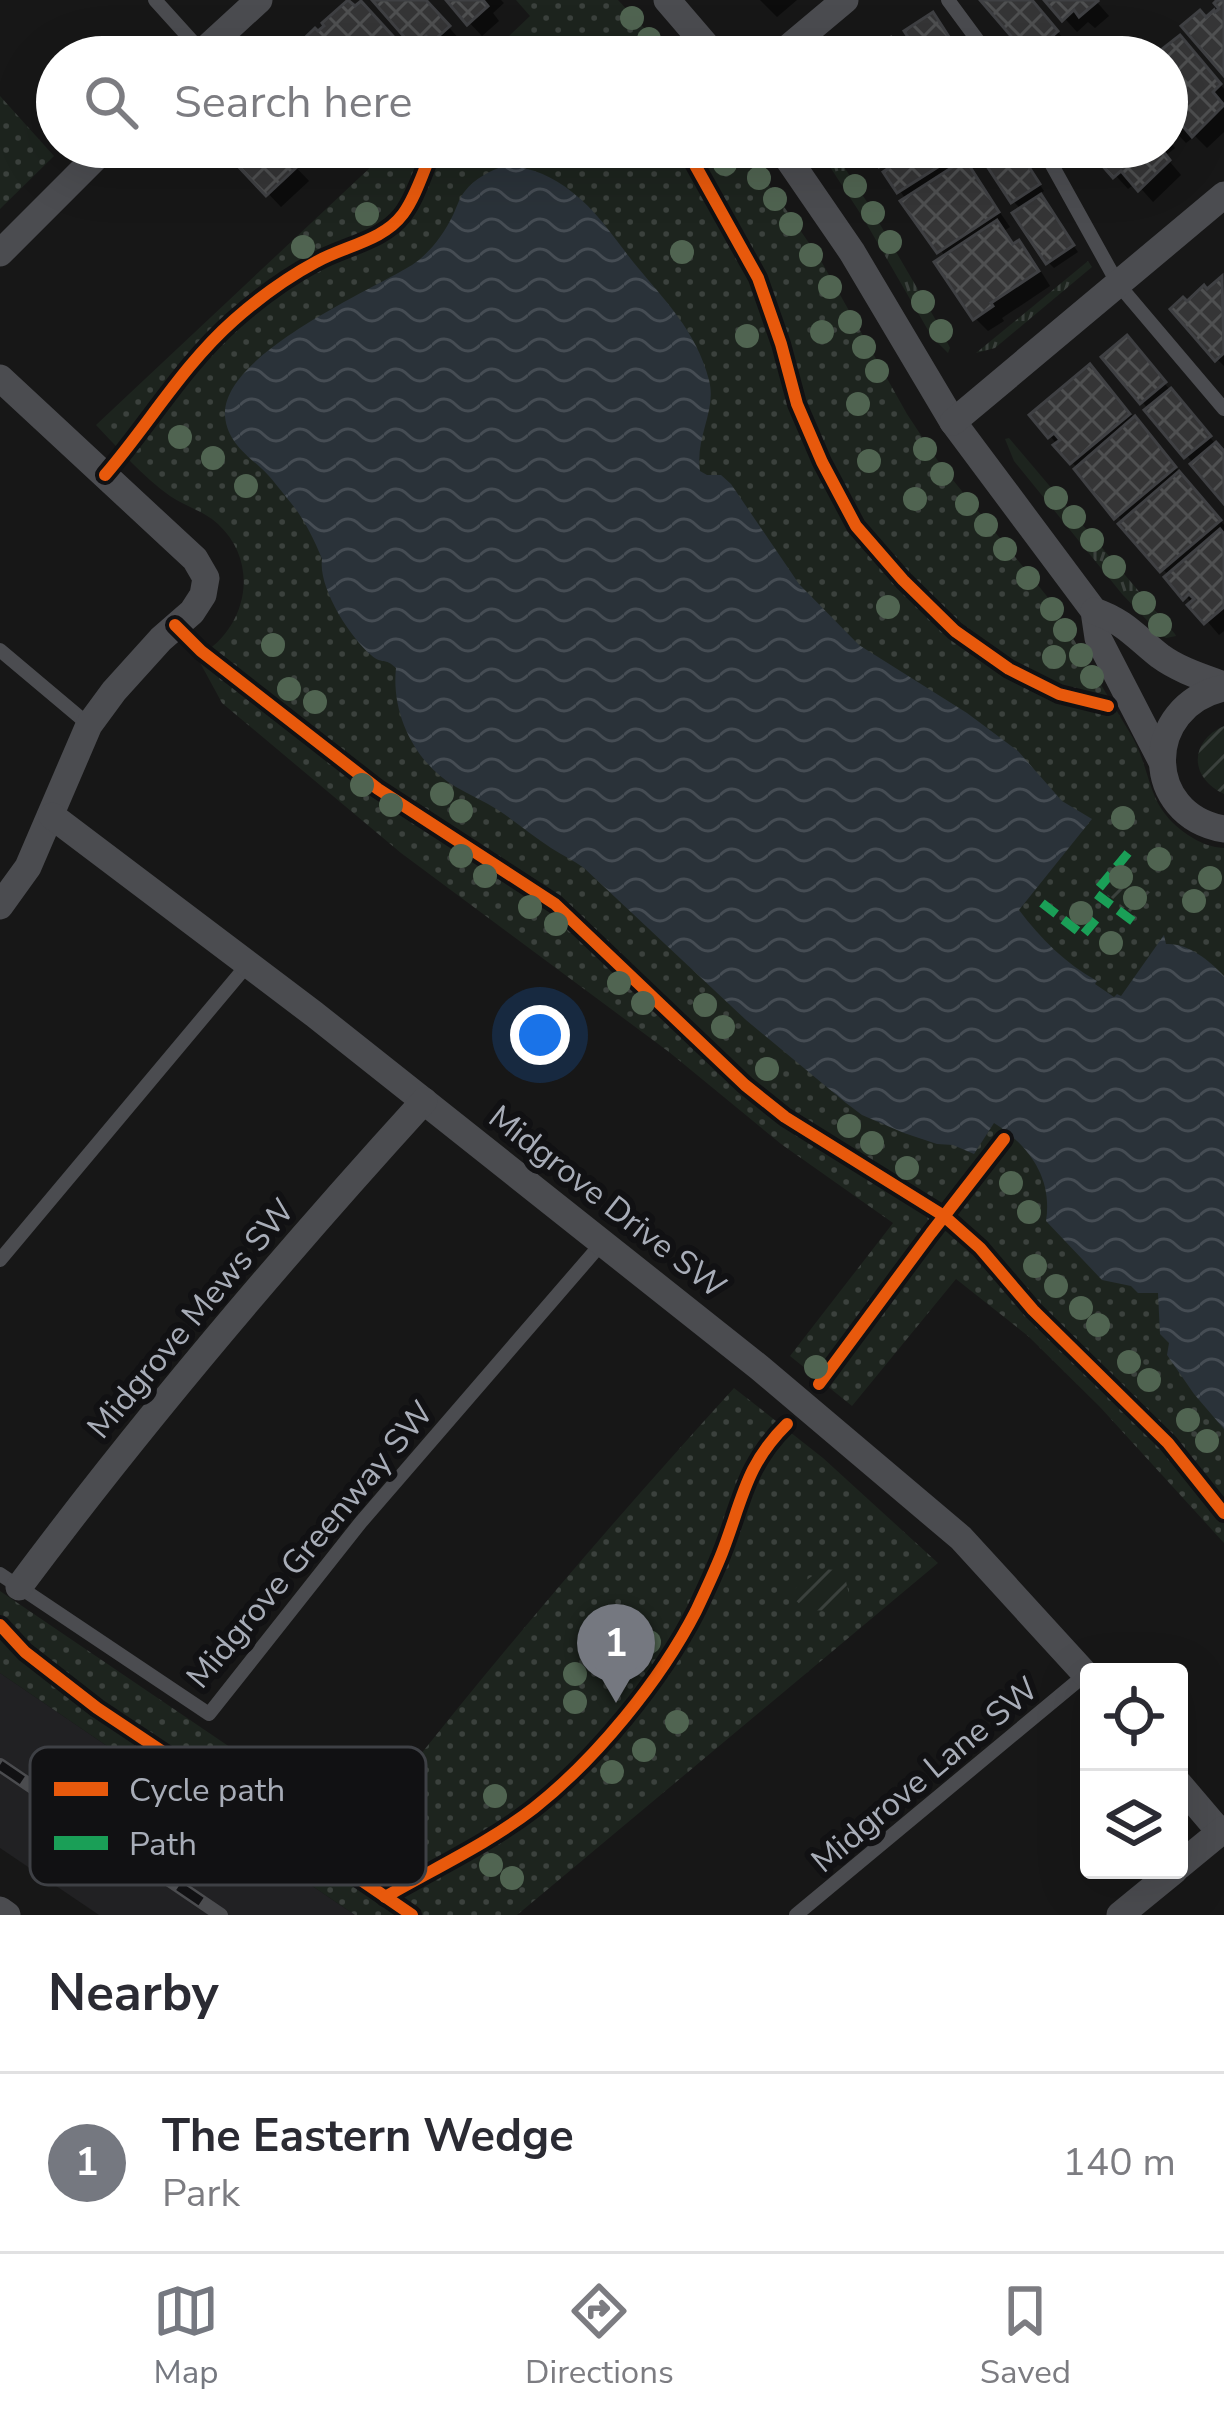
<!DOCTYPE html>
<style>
body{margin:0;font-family:"Nunito Sans",sans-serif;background:#f2f2f3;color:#2b2b33}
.controls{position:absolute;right:36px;bottom:36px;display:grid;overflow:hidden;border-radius:12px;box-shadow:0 12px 48px #0002}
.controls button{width:108px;height:108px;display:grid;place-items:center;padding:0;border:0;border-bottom:3px solid #e1e1e2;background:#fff;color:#2b2b33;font:60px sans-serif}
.you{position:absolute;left:540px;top:1035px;width:42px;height:42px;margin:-30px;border:9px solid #fff;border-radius:50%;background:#1a73e8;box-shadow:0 0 0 18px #1a73e833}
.badge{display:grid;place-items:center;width:78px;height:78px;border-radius:50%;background:#757880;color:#fff;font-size:39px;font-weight:700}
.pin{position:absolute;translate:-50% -99px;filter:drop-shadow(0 3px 6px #0008)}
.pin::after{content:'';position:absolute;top:63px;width:42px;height:36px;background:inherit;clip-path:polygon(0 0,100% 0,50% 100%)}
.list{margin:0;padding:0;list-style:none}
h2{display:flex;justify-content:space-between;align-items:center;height:156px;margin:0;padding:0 48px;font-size:51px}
h2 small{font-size:39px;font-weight:400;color:#7c7c81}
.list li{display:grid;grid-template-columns:78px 1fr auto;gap:36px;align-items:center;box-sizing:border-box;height:180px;padding:0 48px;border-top:3px solid #e1e1e2}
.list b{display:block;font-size:45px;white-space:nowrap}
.list p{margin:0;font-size:39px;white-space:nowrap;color:#7c7c81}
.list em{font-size:39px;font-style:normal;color:#7c7c81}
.icon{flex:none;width:66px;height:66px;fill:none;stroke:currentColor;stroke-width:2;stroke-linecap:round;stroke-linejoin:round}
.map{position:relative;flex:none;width:1224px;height:1915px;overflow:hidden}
.search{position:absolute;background:#fff;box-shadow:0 12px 48px #0002;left:36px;right:36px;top:36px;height:132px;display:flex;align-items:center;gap:30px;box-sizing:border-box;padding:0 42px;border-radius:66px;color:#7c7c81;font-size:45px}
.sheet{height:336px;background:#fff}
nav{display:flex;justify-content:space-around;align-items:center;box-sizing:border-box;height:168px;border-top:3px solid #e1e1e2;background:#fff;font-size:33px;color:#7c7c81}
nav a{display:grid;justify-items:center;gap:6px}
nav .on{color:#757880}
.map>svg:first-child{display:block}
.built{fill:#212123}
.grass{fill:url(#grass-tufts)}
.park{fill:url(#park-dots)}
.garden{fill:url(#garden-furrows)}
.water{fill:url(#water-waves)}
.shadow{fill:#0007}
.building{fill:url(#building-cross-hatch);stroke:#3f4043;stroke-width:3}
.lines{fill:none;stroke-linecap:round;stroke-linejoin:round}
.lane{stroke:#4b4c50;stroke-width:14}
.street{stroke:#4b4c50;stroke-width:27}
.rail-casing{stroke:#4b4c4f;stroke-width:14}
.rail{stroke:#111113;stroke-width:9;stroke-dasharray:27;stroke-linecap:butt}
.quiet{stroke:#1a9f57;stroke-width:9;stroke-dasharray:18 9;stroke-linecap:butt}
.cycleway-casing{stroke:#111113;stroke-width:20}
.cycleway{stroke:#e8590c;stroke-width:12}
.tree{fill:#506451}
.labels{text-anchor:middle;stroke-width:12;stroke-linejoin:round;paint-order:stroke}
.street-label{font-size:33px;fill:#a8adb8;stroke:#111113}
.key{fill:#111113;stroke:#3e4045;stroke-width:3}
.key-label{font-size:33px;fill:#a8adb8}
</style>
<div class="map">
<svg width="1224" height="1915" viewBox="0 0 1224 1915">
<defs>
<pattern id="grass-tufts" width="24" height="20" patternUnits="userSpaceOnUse" patternTransform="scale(3)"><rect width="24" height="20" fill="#1d241e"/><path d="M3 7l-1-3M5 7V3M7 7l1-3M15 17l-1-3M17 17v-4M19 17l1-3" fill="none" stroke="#3b413d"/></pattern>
<pattern id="park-dots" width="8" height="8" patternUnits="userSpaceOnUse" patternTransform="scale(3)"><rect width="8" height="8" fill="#1d241e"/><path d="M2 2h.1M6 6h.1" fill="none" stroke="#3b413d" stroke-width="1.8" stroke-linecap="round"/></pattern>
<pattern id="garden-furrows" width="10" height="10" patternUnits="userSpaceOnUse" patternTransform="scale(3)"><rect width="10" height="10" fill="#1d241e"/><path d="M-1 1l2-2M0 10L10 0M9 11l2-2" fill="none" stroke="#3b413d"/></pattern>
<pattern id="water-waves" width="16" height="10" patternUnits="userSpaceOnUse" patternTransform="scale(3)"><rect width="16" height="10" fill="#2a3239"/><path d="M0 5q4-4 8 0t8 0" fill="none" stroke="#464d54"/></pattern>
<pattern id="building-cross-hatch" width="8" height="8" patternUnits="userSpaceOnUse" patternTransform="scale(3)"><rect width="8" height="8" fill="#353536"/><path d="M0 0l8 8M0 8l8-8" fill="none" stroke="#4f5051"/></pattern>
</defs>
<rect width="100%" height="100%" fill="#171717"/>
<path class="built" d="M0 1673 355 1915H99L0 1848Z"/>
<g class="grass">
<path d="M817 147H831L867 202 941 329 950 348 948 353 932 337 862 216Z"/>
<path d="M1088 261 1092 267 995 348 976 353Z"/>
<path d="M1009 438 1175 634 1176 636 1166 638 1160 634 1122 594 1014 461 1005 439Z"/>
</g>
<g class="park">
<path d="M516 0H618L671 57H487L530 16Z"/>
<path d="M0 96 54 156 0 209Z"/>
<path d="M392 147H743L820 259 907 414 940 464 1050 600 1133 738C1154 779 1146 806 1188 835 1200 843 1210 847 1224 848V1543L1100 1407 1028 1336 956 1279 852 1406 790 1356 893 1223 781 1144 669 1052 401 853 222 703 197 657C246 631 262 565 218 524 204 511 186 507 170 496 143 477 119 449 96 425Z"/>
<path d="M734 1388 823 1458 938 1563 517 1915H355L0 1673V1591L358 1834C477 1680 603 1532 734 1388Z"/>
</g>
<g class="garden">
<path d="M1224 726V794C1189 778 1189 741 1224 726Z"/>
<path d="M1117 867 1152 894 1137 917 1100 889Z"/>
<path d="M822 1569 836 1570 846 1581 849 1595 836 1611 806 1610 792 1597 794 1589Z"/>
</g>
<path class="water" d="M503 166C529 166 552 176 572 192 597 211 614 238 634 263 664 300 696 330 709 380 717 411 695 436 700 471L707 475H721L731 484 799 584 859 645 967 713 1018 751 1062 801 1092 819 1019 910C1041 939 1065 963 1097 981L1095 984 1114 997 1117 994 1121 996 1164 935 1166 944C1188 943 1209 960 1224 976V1429L1194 1394 1167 1355 1169 1343 1160 1334 1158 1293H1138L1131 1286 1102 1280 1046 1221C1053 1177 1028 1145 994 1123L974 1154 953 1145 937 1144 904 1133 862 1115 846 1103 746 1020 584 868C573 860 562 855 551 848 533 836 516 822 498 810 484 801 470 795 456 787 415 763 391 714 396 668 385 657 382 665 371 655 349 636 318 587 322 559 314 539 304 519 291 503 281 491 271 477 261 468 244 453 227 440 225 416 221 355 368 292 412 265 429 254 444 234 453 215 457 207 459 198 465 191 475 178 489 172 503 166Z"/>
<g class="shadow">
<path d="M376 0H428L427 3 461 41 447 53 441 47 427 57Z"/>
<path d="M448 0H501L504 3 493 13 499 21 482 36Z"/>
<path d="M760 0H797L777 17Z"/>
<path d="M984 0H1033L1069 46 1057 57 1050 51 1043 57H1034Z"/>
<path d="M1048 0H1095L1109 16 1095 28 1088 22 1077 32Z"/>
<path d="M1193 52 1224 89V132L1207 148 1195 136 1186 143 1167 123V60Z"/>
<path d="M1167 139 1175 148 1165 156 1181 175 1153 202 1136 183 1128 189 1090 147H1167Z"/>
<path d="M224 147H284L280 151 309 181 281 207Z"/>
<path d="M300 147H330L325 152 322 149 312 159Z"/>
<path d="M870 147H963L974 165 969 168 1010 227 1004 231 1016 245 1018 244 1032 257 1050 286 1002 318 1004 321 988 331 975 318 946 258Z"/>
<path d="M996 147H1015L1044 191 1038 195 1078 252 1054 268 1048 262 1022 210 1013 201Z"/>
<path d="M1222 280 1224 282V366L1217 359 1188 305Z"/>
<path d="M1132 345 1224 454V500L1105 357Z"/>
<path d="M1103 381 1224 525V631L1219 635 1033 416Z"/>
</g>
<g class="building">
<path d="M348 0 355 6 361 1 412 57H291L288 54 315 28 318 31 324 26 322 23Z"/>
<path d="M372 0H426L450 26 432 42 426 36 413 47Z"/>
<path d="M446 0H483L488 6 467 25Z"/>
<path d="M980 0H1032L1058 31 1041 46 1035 39 1023 50Z"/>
<path d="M1044 0H1097L1098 1 1079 17 1074 10 1062 21Z"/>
<path d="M1217 0H1224V76L1181 26 1200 10 1206 17 1214 10 1215 12 1219 9 1214 3Z"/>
<path d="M933 12 962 57H921L904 31Z"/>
<path d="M1180 35 1221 84 1213 92 1224 105 1192 137 1181 124 1171 132 1167 128V57L1161 50Z"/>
<path d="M891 37 904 57H861Z"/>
<path d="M220 147H280L298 166 266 196Z"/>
<path d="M866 147H960L963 151 897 193 883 172 890 167 887 162 879 167Z"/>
<path d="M990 147H1016L1040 184 1011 203 979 154Z"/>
<path d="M1086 147H1160L1170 160 1138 191 1121 171 1113 178Z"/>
<path d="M965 159 999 212 937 253 900 201Z"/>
<path d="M1041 194 1074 245 1046 264 1012 213Z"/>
<path d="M997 220 1013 244 1019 240 1039 271 991 303 993 306 973 320 934 262Z"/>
<path d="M1222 276 1224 353 1215 361 1170 309 1183 297 1187 301 1204 285 1207 289Z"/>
<path d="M1127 335 1166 382 1140 404 1101 357Z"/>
<path d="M1090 364 1130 414 1070 464 1053 445 1060 440 1054 433 1048 438 1029 415Z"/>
<path d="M1171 388 1211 436 1184 458 1144 410Z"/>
<path d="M1135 416 1176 467 1114 519 1074 469Z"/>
<path d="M1216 442 1224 451V504L1190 464Z"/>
<path d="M1179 471 1221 520 1160 572 1118 524Z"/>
<path d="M1220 529 1224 534V607L1204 624 1187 605 1194 599 1189 594 1183 600 1164 577Z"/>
</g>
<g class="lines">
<g class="lane">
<path d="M155 0 202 52"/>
<path d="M948 0 990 57"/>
<path d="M1042 147 1118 284 1224 409"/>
<path d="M0 650 89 725"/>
<path d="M0 1260 248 964"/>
<path d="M0 1574 209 1714 361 1522 602 1243"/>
<path d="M796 1915 1086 1674"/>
</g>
<g class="street">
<path d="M667 0 716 57"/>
<path d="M197 57 259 0"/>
<path d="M777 57 845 0"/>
<path d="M780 147 852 252 953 422 1094 611 1098 638 1161 760"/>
<path d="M0 253 106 147"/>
<path d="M0 378 195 559 206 578 203 595 192 612 161 639 114 691 89 725 28 867 0 906"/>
<path d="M953 422 1224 195"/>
<path d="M1094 611C1124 621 1136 637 1160 656 1179 670 1202 677 1224 685"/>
<path d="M1224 688C1142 706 1142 815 1224 829"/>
<path d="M52 816 314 1014 760 1368 961 1538 1089 1678"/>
<path d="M19 1587C145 1418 282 1257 424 1101"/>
<path d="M1179 1784 1220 1832"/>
<path d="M1179 1866 1224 1829"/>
<path d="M0 1910 7 1915"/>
<path d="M1120 1915 1175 1870"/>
</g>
<defs>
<path id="rail" d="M0 1765 221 1915"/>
</defs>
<use href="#rail" class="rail-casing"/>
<use href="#rail" class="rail"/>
<g class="quiet">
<path d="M1128 853 1095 893 1138 925"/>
<path d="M1042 903 1083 935 1101 913"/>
</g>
<defs>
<g id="cycleway">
<path d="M685 147 758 278 781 344 797 404 822 462 856 526 903 580 955 631 1009 669 1059 694 1108 706"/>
<path d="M105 475C149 424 183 365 234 320 259 298 286 278 316 262 344 246 383 241 403 214 417 195 424 168 434 147"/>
<path d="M175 625 201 651 378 789 555 904 745 1085 785 1117 944 1216 980 1248 1033 1310 1168 1443 1224 1513"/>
<path d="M819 1384 931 1233 1004 1139"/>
<path d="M0 1625 25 1652 97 1708 166 1754 254 1800 342 1867 412 1915"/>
<path d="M385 1897C435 1868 489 1843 534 1808 596 1759 660 1681 696 1611 705 1592 714 1573 722 1553 742 1502 745 1465 787 1424"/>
</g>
</defs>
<use href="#cycleway" class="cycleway-casing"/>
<use href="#cycleway" class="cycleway"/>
</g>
<g class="tree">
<circle cx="632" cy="18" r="12"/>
<circle cx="649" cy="39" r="12"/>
<circle cx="725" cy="164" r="12"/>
<circle cx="759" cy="178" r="12"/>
<circle cx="855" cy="186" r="12"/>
<circle cx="775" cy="199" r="12"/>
<circle cx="873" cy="213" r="12"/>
<circle cx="367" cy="214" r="12"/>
<circle cx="791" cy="224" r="12"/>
<circle cx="890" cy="242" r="12"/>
<circle cx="303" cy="247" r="12"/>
<circle cx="682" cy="252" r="12"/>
<circle cx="811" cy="255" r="12"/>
<circle cx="830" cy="287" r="12"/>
<circle cx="923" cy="302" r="12"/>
<circle cx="850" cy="322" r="12"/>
<circle cx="941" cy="331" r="12"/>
<circle cx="822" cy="332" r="12"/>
<circle cx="747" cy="336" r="12"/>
<circle cx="864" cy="347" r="12"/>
<circle cx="877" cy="371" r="12"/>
<circle cx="858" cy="404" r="12"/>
<circle cx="180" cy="437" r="12"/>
<circle cx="925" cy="449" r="12"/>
<circle cx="213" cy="458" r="12"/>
<circle cx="869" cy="461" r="12"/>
<circle cx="942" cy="474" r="12"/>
<circle cx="246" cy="486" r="12"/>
<circle cx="1056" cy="498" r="12"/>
<circle cx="915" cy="499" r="12"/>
<circle cx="967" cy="504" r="12"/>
<circle cx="1074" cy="517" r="12"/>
<circle cx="986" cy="525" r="12"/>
<circle cx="1092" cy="540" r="12"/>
<circle cx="1005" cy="549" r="12"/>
<circle cx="1114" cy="567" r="12"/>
<circle cx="1028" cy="578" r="12"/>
<circle cx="1144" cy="603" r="12"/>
<circle cx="888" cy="607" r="12"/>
<circle cx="1052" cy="609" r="12"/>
<circle cx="1160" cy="625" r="12"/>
<circle cx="1065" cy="630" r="12"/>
<circle cx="273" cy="645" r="12"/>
<circle cx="1081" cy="655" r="12"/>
<circle cx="1054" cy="657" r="12"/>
<circle cx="1092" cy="677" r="12"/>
<circle cx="289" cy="689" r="12"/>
<circle cx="315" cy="702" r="12"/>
<circle cx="362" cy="785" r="12"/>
<circle cx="442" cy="794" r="12"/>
<circle cx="391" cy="805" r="12"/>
<circle cx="461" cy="811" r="12"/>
<circle cx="1123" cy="818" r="12"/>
<circle cx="461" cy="856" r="12"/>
<circle cx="1159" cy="859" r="12"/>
<circle cx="485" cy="876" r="12"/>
<circle cx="1121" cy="877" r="12"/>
<circle cx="1210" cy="878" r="12"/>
<circle cx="1135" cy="898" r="12"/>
<circle cx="1194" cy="901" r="12"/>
<circle cx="530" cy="907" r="12"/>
<circle cx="1081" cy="913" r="12"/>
<circle cx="556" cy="924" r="12"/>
<circle cx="1111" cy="943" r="12"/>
<circle cx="619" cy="983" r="12"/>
<circle cx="643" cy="1003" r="12"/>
<circle cx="705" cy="1005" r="12"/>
<circle cx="723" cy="1027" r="12"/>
<circle cx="767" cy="1069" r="12"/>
<circle cx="849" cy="1126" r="12"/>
<circle cx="872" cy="1143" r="12"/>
<circle cx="907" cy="1168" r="12"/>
<circle cx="1011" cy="1183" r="12"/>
<circle cx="1029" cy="1212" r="12"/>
<circle cx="1035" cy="1266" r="12"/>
<circle cx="1056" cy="1286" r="12"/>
<circle cx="1081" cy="1308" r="12"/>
<circle cx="1098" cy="1325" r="12"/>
<circle cx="1129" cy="1362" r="12"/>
<circle cx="816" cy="1367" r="12"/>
<circle cx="1149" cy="1380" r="12"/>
<circle cx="1188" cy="1420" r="12"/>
<circle cx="1207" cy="1441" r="12"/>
<circle cx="620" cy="1617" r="12"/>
<circle cx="649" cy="1642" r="12"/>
<circle cx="599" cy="1655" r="12"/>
<circle cx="575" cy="1674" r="12"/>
<circle cx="616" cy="1679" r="12"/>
<circle cx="575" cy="1702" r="12"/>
<circle cx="677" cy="1722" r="12"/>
<circle cx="644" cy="1750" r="12"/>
<circle cx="612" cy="1772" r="12"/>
<circle cx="495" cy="1796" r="12"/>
<circle cx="491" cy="1865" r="12"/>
<circle cx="512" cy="1878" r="12"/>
</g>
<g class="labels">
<g class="street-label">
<text transform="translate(608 1201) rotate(38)" y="12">Midgrove Drive SW</text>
<text transform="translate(190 1318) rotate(-50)" y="12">Midgrove Mews SW</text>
<text transform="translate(309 1544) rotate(-50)" y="12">Midgrove Greenway SW</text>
<text transform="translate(924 1774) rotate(-40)" y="12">Midgrove Lane SW</text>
</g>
</g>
<rect x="30" y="1747" width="396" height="138" rx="18" class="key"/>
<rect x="54" y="1782" width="54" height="14" fill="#e8590c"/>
<rect x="54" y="1836" width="54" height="14" fill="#1a9f57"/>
<g class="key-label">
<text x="129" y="1801">Cycle path</text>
<text x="129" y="1855">Path</text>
</g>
</svg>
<div class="controls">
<button><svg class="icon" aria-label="locate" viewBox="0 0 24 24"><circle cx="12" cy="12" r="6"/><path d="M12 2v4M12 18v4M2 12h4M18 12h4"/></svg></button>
<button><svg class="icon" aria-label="layers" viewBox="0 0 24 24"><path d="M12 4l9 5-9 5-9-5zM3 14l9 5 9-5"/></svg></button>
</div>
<div class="you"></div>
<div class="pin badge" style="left:616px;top:1703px">1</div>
<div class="search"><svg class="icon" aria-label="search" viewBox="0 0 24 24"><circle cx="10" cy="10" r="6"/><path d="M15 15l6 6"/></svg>Search here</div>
</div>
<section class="sheet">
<h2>Nearby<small></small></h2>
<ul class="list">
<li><span class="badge">1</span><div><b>The Eastern Wedge</b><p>Park</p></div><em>140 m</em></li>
</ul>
</section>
<nav>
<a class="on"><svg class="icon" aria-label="map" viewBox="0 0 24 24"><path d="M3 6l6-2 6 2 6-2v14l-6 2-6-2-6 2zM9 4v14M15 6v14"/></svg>Map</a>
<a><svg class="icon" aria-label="directions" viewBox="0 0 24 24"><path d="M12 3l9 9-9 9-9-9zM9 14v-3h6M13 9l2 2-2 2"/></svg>Directions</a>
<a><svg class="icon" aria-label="saved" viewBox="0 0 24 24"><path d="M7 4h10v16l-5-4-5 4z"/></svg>Saved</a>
</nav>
